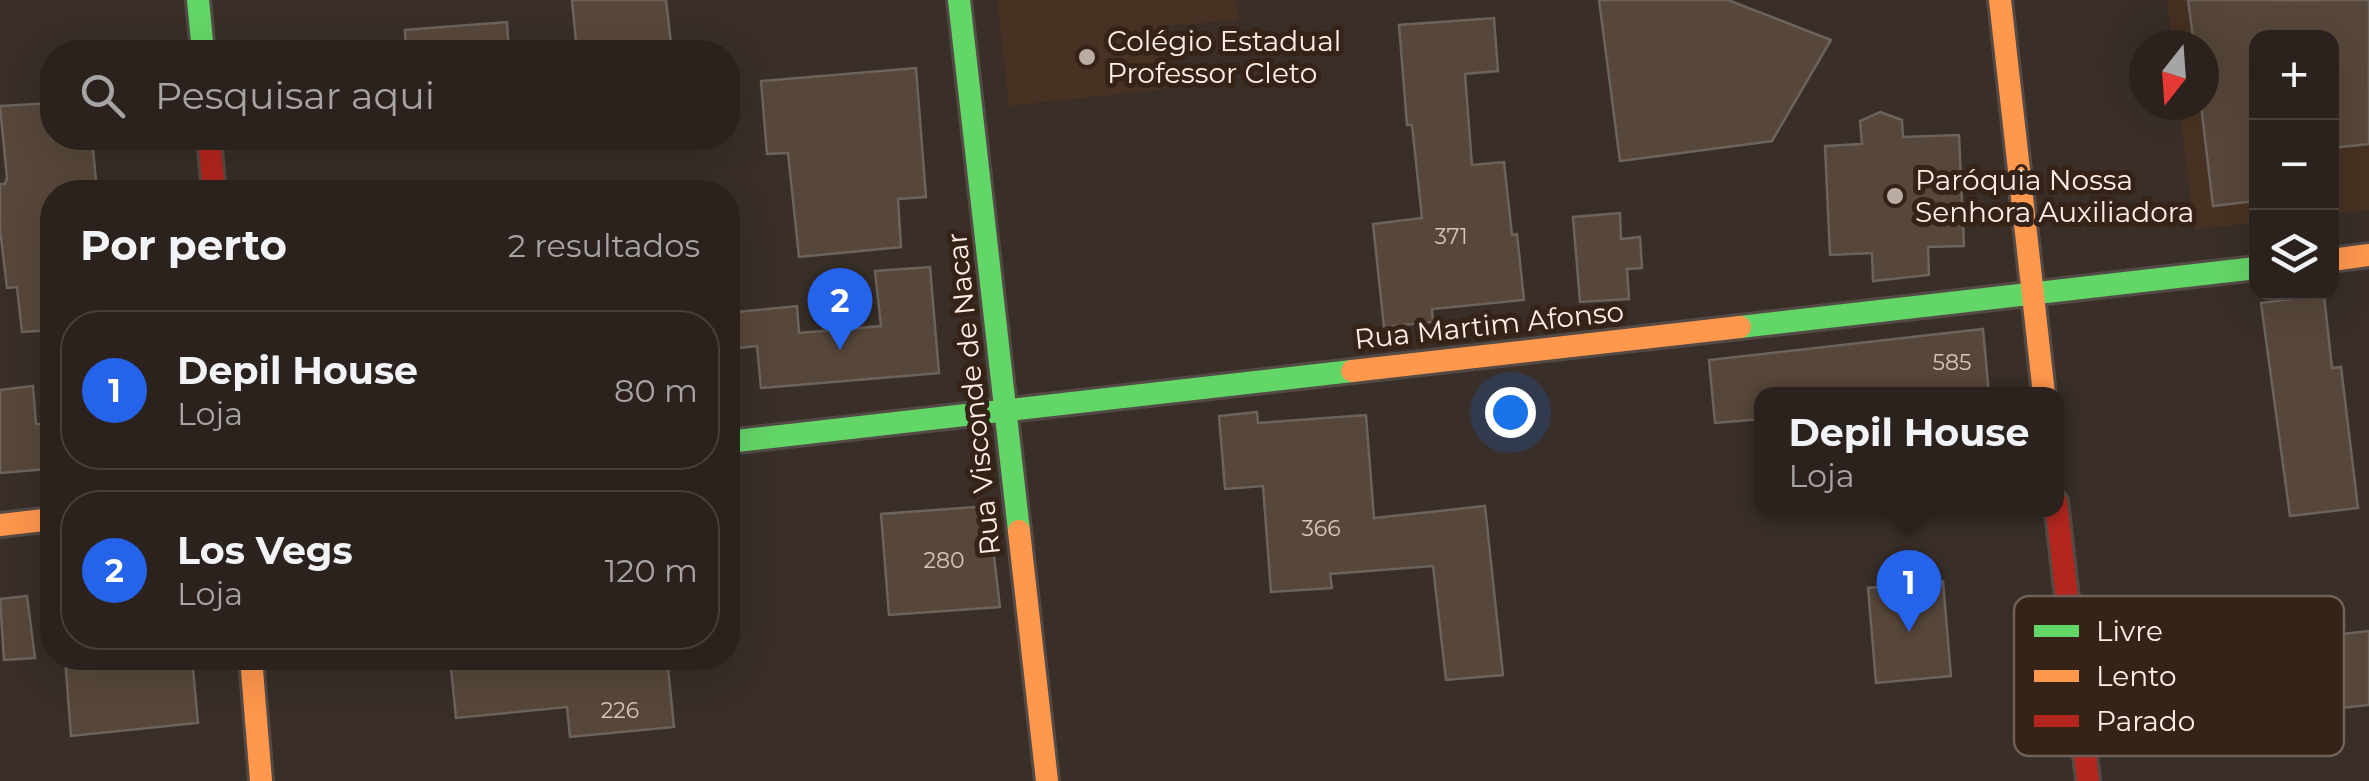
<!DOCTYPE html>
<html lang="pt">
<meta charset="utf-8">
<style>
body{margin:0;font-family:Montserrat,sans-serif;background:#372f2b;color:#f1f3f6}
.controls{position:absolute;right:30px;top:30px;display:grid;overflow:hidden;border-radius:20px;box-shadow:0 10px 40px #0002}
.controls button{width:90px;height:90px;display:grid;place-items:center;padding:0;border:0;border-bottom:2px solid #473f3c;background:#2b221e;color:#f1f3f6;font:50px sans-serif}
.compass{position:absolute;left:2129px;top:30px;width:90px;height:90px;border-radius:50%;background:#2b221e;box-shadow:0 10px 40px #0002;rotate:197deg}
.you{position:absolute;left:1510px;top:412px;width:35px;height:35px;margin:-25px;border:8px solid #fff;border-radius:50%;background:#1a73e8;box-shadow:0 0 0 15px #1a73e833}
.badge{display:grid;place-items:center;width:65px;height:65px;border-radius:50%;background:#2563eb;color:#fff;font-size:32px;font-weight:700}
.pin{position:absolute;translate:-50% -82px;filter:drop-shadow(0 2px 5px #0008)}
.pin::after{content:'';position:absolute;top:52px;width:35px;height:30px;background:inherit;clip-path:polygon(0 0,100% 0,50% 100%)}
.popup{position:absolute;left:1754px;top:387px;width:310px;height:130px;box-sizing:border-box;display:grid;place-content:center;border-radius:20px;background:#2b221e;filter:drop-shadow(0 2px 8px #0005);font-size:32px;white-space:nowrap;color:#a6a4a4}
.popup b{font-size:38px;color:#f1f3f6}
.popup::after{content:'';position:absolute;left:50%;top:100%;margin-left:-20px;border:20px solid transparent;border-top-color:#2b221e}
.list{margin:0;padding:0;list-style:none}
h2{display:flex;justify-content:space-between;align-items:center;height:130px;margin:0;padding:0 40px;font-size:42px}
h2 small{font-size:32px;font-weight:400;color:#a6a4a4}
.list li{display:grid;grid-template-columns:65px 1fr auto;gap:30px;align-items:center;box-sizing:border-box;height:160px;margin:0 20px 20px;padding:0 20px;border:2px solid #473f3c;border-radius:40px}
.list b{display:block;font-size:38px;white-space:nowrap}
.list p{margin:0;font-size:32px;white-space:nowrap;color:#a6a4a4}
.list em{font-size:32px;font-style:normal;color:#a6a4a4}
.icon{flex:none;width:55px;height:55px;fill:none;stroke:currentColor;stroke-width:2;stroke-linecap:round;stroke-linejoin:round}
.map{position:relative;flex:none;width:2369px;height:781px;overflow:hidden}
.search{position:absolute;background:#2b221e;box-shadow:0 10px 40px #0002;left:40px;top:40px;width:700px;height:110px;display:flex;align-items:center;gap:25px;box-sizing:border-box;padding:0 35px;border-radius:40px;color:#a6a4a4;font-size:38px}
.panel{position:absolute;background:#2b221e;box-shadow:0 10px 40px #0002;left:40px;top:180px;width:700px;height:490px;border-radius:40px}
.map>svg:first-child{display:block}
.built{fill:#473122}
.building{fill:#57473a;stroke:#6c635d;stroke-width:2.5}
.lines{fill:none;stroke-linecap:round;stroke-linejoin:round}
.fast-casing{stroke:#544a45;stroke-width:28}
.slow-casing{stroke:#544a45;stroke-width:28}
.jam-casing{stroke:#544a45;stroke-width:28}
.fast{stroke:#63d668;stroke-width:22}
.slow{stroke:#ff974d;stroke-width:22}
.jam{stroke:#b3261e;stroke-width:22}
.poi-dot{fill:#b8aca5;stroke:#352317;stroke-width:4}
.labels{text-anchor:middle;stroke-width:10;stroke-linejoin:round;paint-order:stroke}
.number-label{font-size:22px;fill:#d4c6bc}
.poi-label{font-size:28px;fill:#fdf0e8;stroke:#352317;text-anchor:start}
.street-label{font-size:28px;fill:#fdf0e8;stroke:#352317}
.key{fill:#352317;stroke:#716056;stroke-width:2.5}
.key-label{font-size:28px;fill:#fdf0e8}
</style>
<div class="map">
<svg width="2369" height="781" viewBox="0 0 2369 781">
<rect width="100%" height="100%" fill="#392e28"/>
<g class="built">
<path d="M997 0H1236L1238 20 1167 26 1174 88 1009 106Z"/>
<path d="M2167 0H2369V210L2332 214V38H2256V223L2194 229 2179 105H2204V45H2172Z"/>
</g>
<g class="building">
<path d="M572 0H666L672 52H577Z"/>
<path d="M1599 0H1728L1831 40 1772 141 1620 161Z"/>
<path d="M2188 0H2369V144L2332 148V38H2256V201L2213 206 2201 105H2204V45H2194Z"/>
<path d="M1494 18 1498 71 1465 74 1472 165 1504 162 1512 235 1517 234 1524 300 1432 309 1433 322 1384 327 1373 224 1422 218 1412 125H1407L1399 25Z"/>
<path d="M507 22 509 52H406L405 30Z"/>
<path d="M916 68 926 197 898 199 901 247 799 257 788 153 767 154 761 81Z"/>
<path d="M52 103V138H92L97 192H52V330L22 332 17 287 7 288 0 229V184H5L7 178 0 106Z"/>
<path d="M1880 112 1902 120 1903 137 1959 135 1964 246 1928 247 1929 275 1873 281 1872 253 1830 255 1825 146 1862 144 1860 121Z"/>
<path d="M1620 213 1621 239 1640 237 1642 268 1627 269 1629 299 1580 302 1573 217Z"/>
<path d="M930 267 939 373 761 388 757 346 728 349V313L797 306 799 333 881 326 875 271Z"/>
<path d="M2324 295 2332 368 2341 367 2358 508 2290 516 2261 303Z"/>
<path d="M1983 329 1989 394H1762V419L1715 423 1709 360Z"/>
<path d="M33 386 36 424H42L47 469 0 473V390Z"/>
<path d="M1257 412 1258 423 1366 415 1374 518 1485 506 1503 675 1446 680 1433 566 1330 574 1332 588 1271 592 1263 486 1225 489 1219 416Z"/>
<path d="M988 506 1000 607 889 615 881 514Z"/>
<path d="M1943 581 1951 676 1876 683 1868 588Z"/>
<path d="M27 596 35 658 4 660 0 599Z"/>
<path d="M2369 631V705L2175 725 2167 653Z"/>
<path d="M65 658H192L198 723 71 736Z"/>
<path d="M450 658H667L674 727 570 737 567 707 456 718Z"/>
</g>
<g class="lines">
<defs>
<g id="fast">
<path d="M198 0 203 52"/>
<path d="M959 0 1019 531"/>
<path d="M1740 327 2256 268"/>
<path d="M728 442 1352 371"/>
</g>
<g id="slow">
<path d="M2000 0 2044 394"/>
<path d="M2332 260 2369 255"/>
<path d="M1352 371 1740 327"/>
<path d="M0 525 52 519"/>
<path d="M1019 531 1047 781"/>
<path d="M251 658 261 781"/>
</g>
<g id="jam">
<path d="M209 138 214 192"/>
<path d="M2056 502 2088 781"/>
</g>
</defs>
<use href="#fast" class="fast-casing"/>
<use href="#slow" class="slow-casing"/>
<use href="#jam" class="jam-casing"/>
<use href="#fast" class="fast"/>
<use href="#slow" class="slow"/>
<use href="#jam" class="jam"/>
</g>
<g class="poi-dot">
<circle cx="1087" cy="57" r="10"/>
<circle cx="1895" cy="196" r="10"/>
</g>
<g class="labels">
<g class="number-label">
<text x="1451" y="244">371</text>
<text x="1952" y="370">585</text>
<text x="1321" y="536">366</text>
<text x="944" y="568">280</text>
<text x="620" y="718">226</text>
</g>
<g class="poi-label">
<text x="1107" y="51">Colégio Estadual<tspan x="1107" dy="32">Professor Cleto</tspan></text>
<text x="1915" y="190">Paróquia Nossa<tspan x="1915" dy="32">Senhora Auxiliadora</tspan></text>
</g>
<g class="street-label">
<text transform="translate(1489 325) rotate(-6)" y="10">Rua Martim Afonso</text>
<text transform="translate(973 394) rotate(-96)" y="10">Rua Visconde de Nacar</text>
</g>
</g>
<rect x="2014" y="596" width="330" height="160" rx="15" class="key"/>
<rect x="2034" y="625" width="45" height="12" fill="#63d668"/>
<rect x="2034" y="670" width="45" height="12" fill="#ff974d"/>
<rect x="2034" y="715" width="45" height="12" fill="#b3261e"/>
<g class="key-label">
<text x="2096" y="641">Livre</text>
<text x="2096" y="686">Lento</text>
<text x="2096" y="731">Parado</text>
</g>
</svg>
<div class="controls">
<button>+</button>
<button>−</button>
<button><svg class="icon" aria-label="layers" viewBox="0 0 24 24"><path d="M12 4l9 5-9 5-9-5zM3 14l9 5 9-5"/></svg></button>
</div>
<svg class="compass" viewBox="-18 -18 36 36"><path d="M0-13l5 13h-10z" fill="#e53935"/><path d="M0 13l5-13h-10z" fill="#a6a4a4"/></svg>
<div class="you"></div>
<div class="pin badge" style="left:1909px;top:632px">1</div>
<div class="popup"><b>Depil House</b>Loja</div>
<div class="pin badge" style="left:840px;top:350px">2</div>
<div class="search"><svg class="icon" aria-label="search" viewBox="0 0 24 24"><circle cx="10" cy="10" r="6"/><path d="M15 15l6 6"/></svg>Pesquisar aqui</div>
<section class="panel">
<h2>Por perto<small>2 resultados</small></h2>
<ul class="list">
<li><span class="badge">1</span><div><b>Depil House</b><p>Loja</p></div><em>80 m</em></li>
<li><span class="badge">2</span><div><b>Los Vegs</b><p>Loja</p></div><em>120 m</em></li>
</ul>
</section>
</div>
